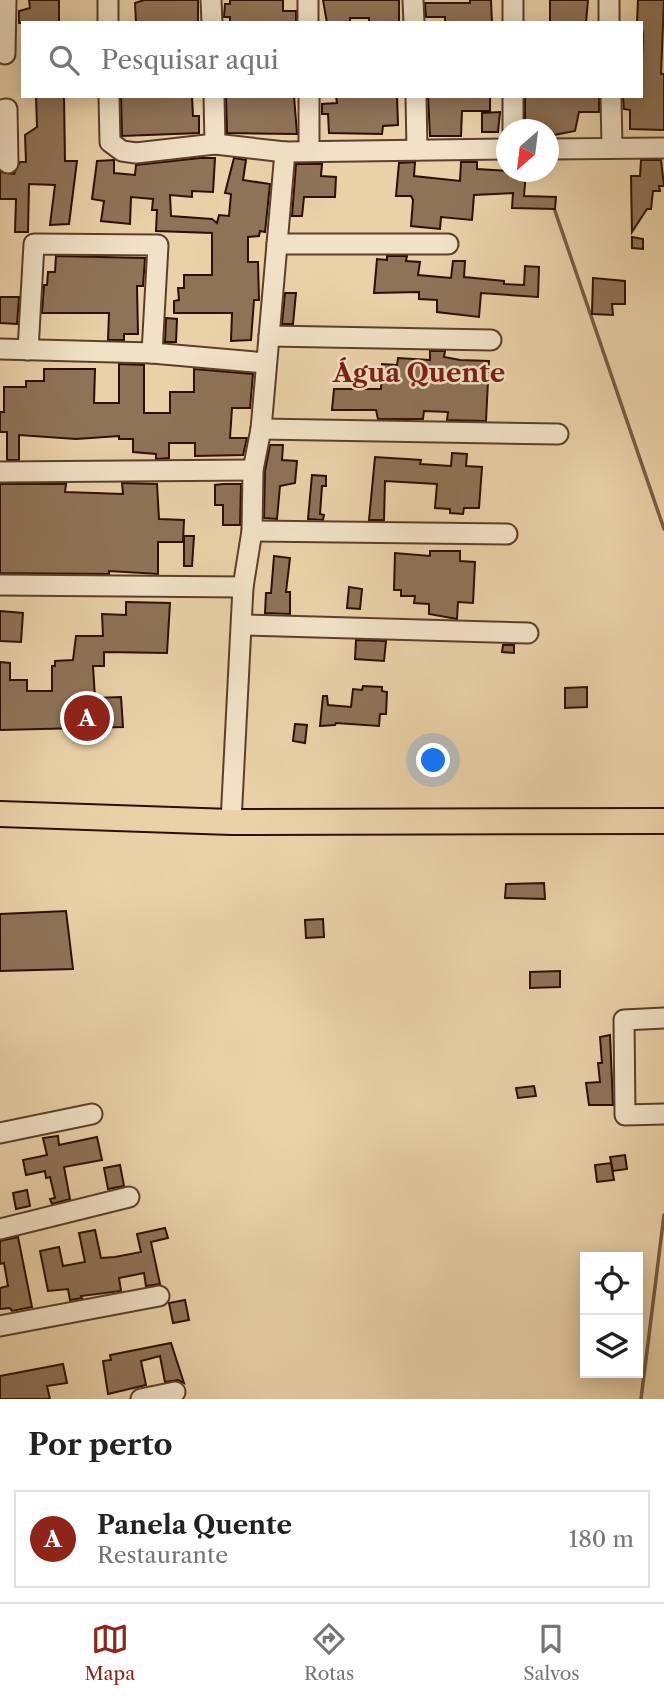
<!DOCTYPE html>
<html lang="pt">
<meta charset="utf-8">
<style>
body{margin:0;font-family:"Libre Caslon Text",serif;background:#f2f2f2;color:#222}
.controls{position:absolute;right:21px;bottom:21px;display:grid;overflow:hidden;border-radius:0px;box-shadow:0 4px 18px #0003}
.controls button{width:63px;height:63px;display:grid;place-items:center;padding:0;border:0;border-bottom:2px solid #e0e0e0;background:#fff;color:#222;font:35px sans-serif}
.compass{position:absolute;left:496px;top:119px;width:63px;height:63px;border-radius:50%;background:#fff;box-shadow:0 4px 18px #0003;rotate:208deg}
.you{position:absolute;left:434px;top:761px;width:24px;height:24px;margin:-18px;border:5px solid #fff;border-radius:50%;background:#1a73e8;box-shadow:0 0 0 10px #1a73e833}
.badge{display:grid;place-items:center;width:46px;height:46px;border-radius:50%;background:#8f2418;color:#fff;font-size:23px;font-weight:700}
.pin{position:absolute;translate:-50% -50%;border:4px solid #fff;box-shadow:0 2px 7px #0006}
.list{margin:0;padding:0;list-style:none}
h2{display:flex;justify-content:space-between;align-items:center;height:91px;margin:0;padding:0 28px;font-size:30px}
h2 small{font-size:23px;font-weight:400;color:#767676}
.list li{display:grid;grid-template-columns:46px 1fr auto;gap:21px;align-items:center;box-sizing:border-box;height:98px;margin:0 14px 14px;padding:0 14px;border:2px solid #e0e0e0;border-radius:0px}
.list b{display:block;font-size:26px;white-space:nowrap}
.list p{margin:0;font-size:23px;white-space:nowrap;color:#767676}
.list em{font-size:23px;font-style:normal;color:#767676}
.icon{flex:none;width:38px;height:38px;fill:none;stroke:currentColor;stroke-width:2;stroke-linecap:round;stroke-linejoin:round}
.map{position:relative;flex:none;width:664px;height:1399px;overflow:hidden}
.search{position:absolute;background:#fff;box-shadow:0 4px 18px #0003;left:21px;right:21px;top:21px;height:77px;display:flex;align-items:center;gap:18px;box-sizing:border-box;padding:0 24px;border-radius:0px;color:#767676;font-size:26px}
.sheet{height:203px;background:#fff}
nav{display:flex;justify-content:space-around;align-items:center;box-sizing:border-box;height:98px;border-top:2px solid #e0e0e0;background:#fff;font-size:19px;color:#767676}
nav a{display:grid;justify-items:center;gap:4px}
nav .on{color:#8f2418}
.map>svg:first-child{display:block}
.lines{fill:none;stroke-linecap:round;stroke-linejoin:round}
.stream{stroke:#785b43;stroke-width:3.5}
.building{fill:#8f7357;stroke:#2d0e00;stroke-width:2}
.minor-casing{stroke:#5c3f2a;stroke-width:23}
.major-casing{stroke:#2d0e00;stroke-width:28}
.minor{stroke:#f1e1c6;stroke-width:19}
.major{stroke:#ead1a8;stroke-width:24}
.labels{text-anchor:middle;stroke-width:5;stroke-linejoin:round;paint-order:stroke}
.district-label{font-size:26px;font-weight:bold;fill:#7a1f14;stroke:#f1e1c6}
</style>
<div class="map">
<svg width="664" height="1399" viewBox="0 0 664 1399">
<rect width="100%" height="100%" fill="#ead1a8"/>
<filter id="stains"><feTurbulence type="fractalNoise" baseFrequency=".00286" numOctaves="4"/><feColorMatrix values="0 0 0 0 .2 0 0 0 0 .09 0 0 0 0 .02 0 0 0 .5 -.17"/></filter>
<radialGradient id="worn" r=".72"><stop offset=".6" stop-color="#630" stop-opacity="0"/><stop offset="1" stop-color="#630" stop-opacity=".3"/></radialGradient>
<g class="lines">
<g class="stream">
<path d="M554 208 664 529"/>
<path d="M641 1399 664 1215"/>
</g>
</g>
<g class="building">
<path d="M29 0H59V23H19V11L30 8Z"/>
<path d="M144 0H198V23H136L135 3Z"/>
<path d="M230 0H283V11H296V23H230V17H224L225 4H230Z"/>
<path d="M323 0H399V23H369V18H350V23H327Z"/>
<path d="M470 0H491L492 23H445V17H426L425 3H470Z"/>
<path d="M550 0H588L586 23H550Z"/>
<path d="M638 0H664L661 74H664V130L630 129V110L624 109 623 97 641 96 643 34 641 23H637Z"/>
<path d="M36 96H64L65 161H77L69 224 50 225 55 185 29 184 28 232H15L16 199H0V172L14 174 20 162H26L25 135 37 127Z"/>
<path d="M192 96 193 116H199V133L122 136 121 97Z"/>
<path d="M226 96H294L297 134 227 133Z"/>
<path d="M336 96H397L398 125 383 126 382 134 329 133 328 114H322V104L337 103Z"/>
<path d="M428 96H490V111H462L461 136H430Z"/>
<path d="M525 96H599V112H579L575 131 549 136V130H525Z"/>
<path d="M500 112 498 132H482V113Z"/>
<path d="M200 158H215L213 192 192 191V197L170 195 171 216 212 219 217 223 219 215 229 216 231 194 225 193 234 158 246 160 243 180 270 184 265 232 260 231 259 236 248 237V262H258L259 300H254L251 340 231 341 232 313H174V301L179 300 178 288H184V275H212V233L156 231 157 210H152L153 199 131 197 130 224 101 221 104 201 92 199 97 161 114 160V173L135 175 136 165Z"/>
<path d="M641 160H661L664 186H659L660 191H653L651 209H647L632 232 631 176H640Z"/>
<path d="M415 162 414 176 460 181 461 162H477V169L526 172 524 196 556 197 555 209 512 208 513 193 474 195 472 220 441 217 440 229 411 226 413 200 411 196H396L399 163Z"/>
<path d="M296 164H322L321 176 336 177 335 197H304L302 216H292Z"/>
<path d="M632 237 643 239V249L632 248Z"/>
<path d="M56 256 145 258 143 286H137L138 334H124V340H108L109 313H42L44 285H47L48 272H55Z"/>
<path d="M387 256H407L406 261 420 262 418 275 451 278 453 261H465L464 277 504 281V284L524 285 525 266 539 267 538 297 481 293 479 317 437 312V300L419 299V292L374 293 377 259 387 260Z"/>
<path d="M593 278 625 281V304H612L613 315 592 314Z"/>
<path d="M285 293H296L293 324H282Z"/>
<path d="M0 297H19L17 324 0 323Z"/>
<path d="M166 318 177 319 176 342H165Z"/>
<path d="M430 351H445L444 357 460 360 489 361 486 421 447 420 448 412 424 411 423 419H378L376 410H332L334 389H381L382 364 397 365 398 358 430 360Z"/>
<path d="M119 364 144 365V413H170V392H194V369L253 374 250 408H232L230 438H247L243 455 195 456V443H169V458L156 459V454L133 452V439H119V436L76 439 19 435V460H7V432H0V412H4V387H26V381H44V369H95L94 403H119Z"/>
<path d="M270 445H283L282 460 297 461 295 483 280 486 277 519 264 518 265 471Z"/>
<path d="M452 453 467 454 466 466 482 467 479 508H464L463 514 450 513V509L435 508 437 484 385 481 384 520H369L375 457 421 460 420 464 451 466Z"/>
<path d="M312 475 326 476V486H322L320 514 324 515 323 520 308 519Z"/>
<path d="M122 483 157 484 159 519 184 520 183 542H158V574L109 571V574L0 573V484H66L65 492 123 494Z"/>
<path d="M223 484H241L240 525H223V505H215V485Z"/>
<path d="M184 536H194L192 566H184Z"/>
<path d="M430 551H460V561L475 562 473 603 458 602 457 619 429 614V604L414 603 415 596H401V590H394L395 553 430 556Z"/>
<path d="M274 556 290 558 286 592H290V614L265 613 266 593H271Z"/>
<path d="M349 587 362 589 360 609 347 608Z"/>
<path d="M126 602 170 603 167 653 104 652V666H93L95 698 121 697 123 727 0 730V662L10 663V680H27V691H52V666H55V661L73 660 76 636H103L102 614 126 615Z"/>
<path d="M0 611 23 613 21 642 0 641Z"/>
<path d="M356 640 386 641 384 661 355 659Z"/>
<path d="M503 645H514V653L502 652Z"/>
<path d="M363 686 382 687V691L387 692 386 714H380L379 726 336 723 335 725 320 726 323 696H327L328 705 351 707 353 689 362 690Z"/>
<path d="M587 687V707L565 708V688Z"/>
<path d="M295 724 307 725 305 743 293 741Z"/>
<path d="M544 883 545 899 505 898 506 884Z"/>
<path d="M66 911 73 969 0 971V914Z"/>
<path d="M323 919 324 937 306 938 305 920Z"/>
<path d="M560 971V987L530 988V972Z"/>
<path d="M610 1035 613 1105H589L586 1083 600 1082 598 1063H602L600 1037Z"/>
<path d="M534 1086 536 1096 518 1098 516 1088Z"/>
<path d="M58 1136 59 1145 97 1137 102 1160 64 1167 70 1199 52 1204 50 1199 55 1198 50 1177 46 1178 45 1171 26 1175 23 1160 47 1155 43 1138Z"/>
<path d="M625 1155 627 1169 613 1171 610 1157Z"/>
<path d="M611 1163 614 1180 597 1182 595 1165Z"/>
<path d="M120 1165 124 1186 108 1189 104 1168Z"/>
<path d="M27 1190 30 1206 16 1209 13 1193Z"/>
<path d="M165 1228 168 1238 151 1242 160 1284 146 1286 144 1273 119 1278 121 1291 81 1296 82 1298 70 1300 68 1289 48 1291 40 1251 59 1247 63 1266 85 1262 79 1233 95 1230 101 1258 115 1257 141 1252 137 1234Z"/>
<path d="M18 1237 32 1307 12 1311 10 1308 0 1309V1288L8 1286 4 1263 0 1264V1241Z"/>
<path d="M185 1300 189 1320 173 1323 169 1303Z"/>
<path d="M171 1343 184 1383 178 1380 165 1382 160 1356 141 1361 146 1385 108 1394 103 1361 111 1360 110 1355Z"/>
<path d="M63 1364 67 1383 47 1386 50 1399H0V1376Z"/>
</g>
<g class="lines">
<defs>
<g id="minor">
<path d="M108 0V23"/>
<path d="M211 0 212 23"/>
<path d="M308 0V23"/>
<path d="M413 0 414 23"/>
<path d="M609 0V23"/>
<path d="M513 23V0"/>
<path d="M5 54 6 0"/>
<path d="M109 96 110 142 122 151 136 153 215 144 285 152 506 149"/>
<path d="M214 96 215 144"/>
<path d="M309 96V151"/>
<path d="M416 96 417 150"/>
<path d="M611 96 612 148"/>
<path d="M0 110 7 109 8 163"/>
<path d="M513 130V96"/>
<path d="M548 149 664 148"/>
<path d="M277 244H448"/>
<path d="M269 336 491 340"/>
<path d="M0 349 152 353 266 363"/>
<path d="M28 350 34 244 158 245 152 353"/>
<path d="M261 429 558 434"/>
<path d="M0 472 253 470"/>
<path d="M252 531 507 534"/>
<path d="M0 585 243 587"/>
<path d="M243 625 528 633"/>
<path d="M231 822 243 587 252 531 253 470 261 429 285 152"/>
<path d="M664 1018 624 1020 625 1115 664 1114"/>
<path d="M0 1133 92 1114"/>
<path d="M0 1229 129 1197"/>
<path d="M0 1326 159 1296"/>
<path d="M141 1399 175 1392"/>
</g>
<path id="major" d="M0 814 231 822 664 821"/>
</defs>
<use href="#minor" class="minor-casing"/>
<use href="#major" class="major-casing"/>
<use href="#minor" class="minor"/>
<use href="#major" class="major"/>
</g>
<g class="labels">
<g class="district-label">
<text x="419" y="382">Água Quente</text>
</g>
</g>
<rect width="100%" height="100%" filter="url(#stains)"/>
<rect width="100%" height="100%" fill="url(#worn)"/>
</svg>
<div class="controls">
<button><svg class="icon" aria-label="locate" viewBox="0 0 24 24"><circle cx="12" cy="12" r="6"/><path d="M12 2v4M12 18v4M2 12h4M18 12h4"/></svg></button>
<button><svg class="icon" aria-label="layers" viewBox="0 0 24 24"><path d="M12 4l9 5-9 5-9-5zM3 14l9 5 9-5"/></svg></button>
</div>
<svg class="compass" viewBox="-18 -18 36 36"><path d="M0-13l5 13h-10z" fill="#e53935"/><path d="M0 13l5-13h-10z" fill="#767676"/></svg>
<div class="you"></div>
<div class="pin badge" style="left:87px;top:718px">A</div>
<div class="search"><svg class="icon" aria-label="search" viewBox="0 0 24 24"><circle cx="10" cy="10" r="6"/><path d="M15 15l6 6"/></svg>Pesquisar aqui</div>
</div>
<section class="sheet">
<h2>Por perto<small></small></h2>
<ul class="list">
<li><span class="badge">A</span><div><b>Panela Quente</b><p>Restaurante</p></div><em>180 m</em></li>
</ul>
</section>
<nav>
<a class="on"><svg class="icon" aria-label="map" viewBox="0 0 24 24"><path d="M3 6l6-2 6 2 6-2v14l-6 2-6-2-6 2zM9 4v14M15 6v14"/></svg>Mapa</a>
<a><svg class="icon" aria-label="directions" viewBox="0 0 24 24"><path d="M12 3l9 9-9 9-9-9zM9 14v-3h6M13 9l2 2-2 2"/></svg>Rotas</a>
<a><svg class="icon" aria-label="saved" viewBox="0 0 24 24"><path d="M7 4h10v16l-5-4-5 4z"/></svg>Salvos</a>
</nav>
